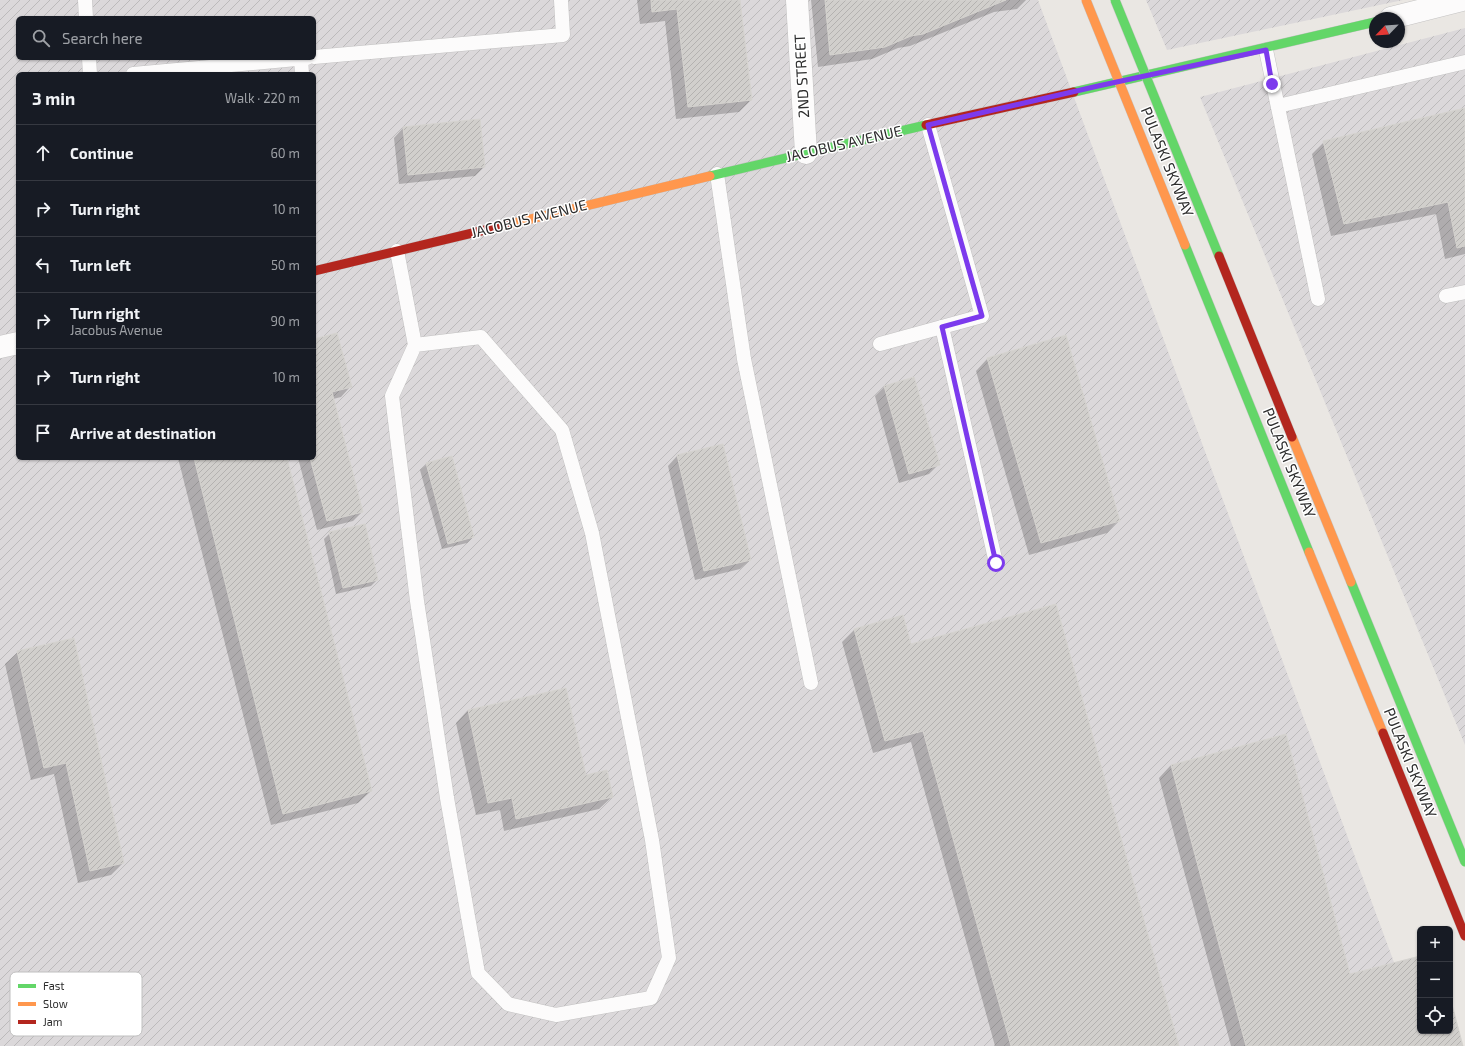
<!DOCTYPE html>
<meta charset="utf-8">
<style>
body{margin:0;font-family:"Exo 2",sans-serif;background:#20242c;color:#f1f3f6}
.controls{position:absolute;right:12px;bottom:12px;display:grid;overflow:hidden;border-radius:6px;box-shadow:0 1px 3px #0004}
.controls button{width:36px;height:36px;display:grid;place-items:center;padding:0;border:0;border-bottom:1px solid #363941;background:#171b24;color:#f1f3f6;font:20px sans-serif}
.compass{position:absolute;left:1369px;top:12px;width:36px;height:36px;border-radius:50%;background:#171b24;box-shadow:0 1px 3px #0004;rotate:245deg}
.stop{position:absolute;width:12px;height:12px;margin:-9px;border:3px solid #7c3aed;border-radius:50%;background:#fff}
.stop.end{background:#7c3aed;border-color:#fff;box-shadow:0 1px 4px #0008}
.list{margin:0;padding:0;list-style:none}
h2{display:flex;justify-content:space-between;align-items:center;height:52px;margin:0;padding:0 16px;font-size:17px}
h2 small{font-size:13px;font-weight:400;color:#9ea1a6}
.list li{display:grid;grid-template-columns:26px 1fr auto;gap:12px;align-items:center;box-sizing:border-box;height:56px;padding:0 16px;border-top:1px solid #363941}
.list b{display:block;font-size:15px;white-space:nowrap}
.list p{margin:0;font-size:13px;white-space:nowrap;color:#9ea1a6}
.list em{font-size:13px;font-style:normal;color:#9ea1a6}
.icon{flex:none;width:22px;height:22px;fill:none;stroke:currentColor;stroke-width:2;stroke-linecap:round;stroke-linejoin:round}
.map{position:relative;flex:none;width:1465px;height:1046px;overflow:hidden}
.search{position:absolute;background:#171b24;box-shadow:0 1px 3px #0004;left:16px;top:16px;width:300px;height:44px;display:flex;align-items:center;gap:10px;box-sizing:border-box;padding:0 14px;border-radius:6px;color:#9ea1a6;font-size:15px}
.panel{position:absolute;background:#171b24;box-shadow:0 1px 3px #0004;left:16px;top:72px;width:300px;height:388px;border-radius:6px}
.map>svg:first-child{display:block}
.industrial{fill:url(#industrial-furrows);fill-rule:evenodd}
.shadow{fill:#0003}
.building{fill:url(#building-hatch);stroke:#d5d3cf}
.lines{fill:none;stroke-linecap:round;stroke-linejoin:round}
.lane-casing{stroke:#c4c3c3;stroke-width:15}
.street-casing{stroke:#c4c3c3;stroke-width:23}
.fast-casing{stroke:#c4c3c3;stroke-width:10}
.slow-casing{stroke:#c4c3c3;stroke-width:10}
.jam-casing{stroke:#c4c3c3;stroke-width:10}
.lane{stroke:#fcfbfb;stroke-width:14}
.street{stroke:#fcfbfb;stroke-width:22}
.fast{stroke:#63d668;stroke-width:9}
.slow{stroke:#ff974d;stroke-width:9}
.jam{stroke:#b3261e;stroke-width:9}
.fast-bridge-casing{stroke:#c6c4c3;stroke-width:10;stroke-linecap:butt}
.slow-bridge-casing{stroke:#c6c4c3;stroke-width:10;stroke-linecap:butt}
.jam-bridge-casing{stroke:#c6c4c3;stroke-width:10;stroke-linecap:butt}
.fast-bridge{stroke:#63d668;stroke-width:9}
.slow-bridge{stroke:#ff974d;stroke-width:9}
.jam-bridge{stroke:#b3261e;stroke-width:9}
.route{stroke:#7c3aed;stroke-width:5}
.labels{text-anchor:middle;stroke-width:3;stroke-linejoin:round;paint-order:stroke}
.street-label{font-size:15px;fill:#2d2d2d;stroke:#fff}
.key{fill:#fff;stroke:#c0c0c0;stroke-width:1}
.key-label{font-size:11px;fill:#2d2d2d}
</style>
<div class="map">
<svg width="1465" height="1046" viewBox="0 0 1465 1046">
<defs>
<pattern id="industrial-furrows" width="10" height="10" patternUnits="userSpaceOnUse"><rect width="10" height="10" fill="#dbd8da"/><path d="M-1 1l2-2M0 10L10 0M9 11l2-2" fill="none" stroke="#bcbabb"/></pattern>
<pattern id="building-hatch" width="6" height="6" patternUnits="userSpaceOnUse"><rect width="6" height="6" fill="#d1cfcc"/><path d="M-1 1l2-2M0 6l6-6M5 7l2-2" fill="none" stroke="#b4b2b0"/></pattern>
</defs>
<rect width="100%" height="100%" fill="#eae7e3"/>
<g class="industrial">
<path d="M0 0H1038L1425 1046H0ZM18 18H314V58H18ZM18 74H314V458H18Z"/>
<path d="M1146 0H1403L1167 50Z"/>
<path d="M1465 28V745L1200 97Z"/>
</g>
<g class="shadow">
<path d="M637 0H739L751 100 739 112 676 119 665 21 640 24Z"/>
<path d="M811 0H1026L1017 9 994 12 910 46 898 48 872 59 818 67Z"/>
<path d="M1465 109V254L1445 259 1436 214 1331 236 1312 154 1324 142Z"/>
<path d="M403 128 484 167 475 176 399 184 394 138Z"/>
<path d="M314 340 350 387 341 397 333 399 362 512 353 521 317 530 298 458H314Z"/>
<path d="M988 358 1119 520 1107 533 1029 555 976 371Z"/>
<path d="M913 378 938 465 929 474 899 483 875 396 884 387Z"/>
<path d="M722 445 750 560 740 569 695 580 668 466 677 456Z"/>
<path d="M178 458H286L371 791 358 803 271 825Z"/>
<path d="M427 464 473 537 467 543 442 549 420 470Z"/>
<path d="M330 533 377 580 371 586 336 594 324 539Z"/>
<path d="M854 630 910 646 1178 1046H995L911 742 873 753 842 642Z"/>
<path d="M18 652 123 863 111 875 78 883 54 774 31 780 5 664Z"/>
<path d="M468 710 585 776 612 797 599 809 504 831 500 810 476 815 456 723Z"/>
<path d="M1171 765 1349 975 1420 957V1031H1450V1001L1462 1046H1231L1159 778Z"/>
</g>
<g class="building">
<path d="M651 0H740L752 100 688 107 677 9 652 12Z"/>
<path d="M825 0H1006L923 34 911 36 885 47 830 55Z"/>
<path d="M1465 108V246L1457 248 1448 202 1344 224 1323 141Z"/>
<path d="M480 119 485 167 408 175 403 127Z"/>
<path d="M337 333 352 387 332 392 363 512 327 521 310 458H314V339Z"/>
<path d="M1066 335 1120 521 1041 543 987 358Z"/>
<path d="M914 377 940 465 909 474 884 386Z"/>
<path d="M723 444 751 560 704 571 677 455Z"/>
<path d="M452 456 474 537 448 544 426 463Z"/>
<path d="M194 458H287L372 791 283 814Z"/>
<path d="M365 524 378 580 343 588 329 532Z"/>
<path d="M1056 604 1179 1046H1011L923 731 885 741 854 629 903 615 911 644Z"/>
<path d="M74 638 124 863 90 871 66 763 44 768 17 651Z"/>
<path d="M566 688 586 775 607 770 613 797 516 819 512 798 488 803 468 710Z"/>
<path d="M1286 734 1350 974 1420 956V1031H1450V997L1463 1046H1246L1171 765Z"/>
</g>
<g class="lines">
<defs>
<g id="lane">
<path d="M85 0 86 18"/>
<path d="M1266 50 1318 299"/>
<path d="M314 57 563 35 561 0"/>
<path d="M89 58 90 74"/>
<path d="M301 58 302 74"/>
<path d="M133 74 307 58"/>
<path d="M1278 106 1465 62"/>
<path d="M717 174 744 359 811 683"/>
<path d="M397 251 415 345 392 396 417 601 447 798 478 973 508 1004 556 1015 651 998 669 958 652 840 592 533 562 430 481 337 415 345"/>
<path d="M1446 296 1465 292"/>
<path d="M942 327 996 563"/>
<path d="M880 344 982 316 928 125"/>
</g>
<g id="street">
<path d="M797 0 806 153"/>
<path d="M1391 18 1462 0"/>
<path d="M0 347 18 343"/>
</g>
<g id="fast">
<path d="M1074 92 1375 22"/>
<path d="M710 176 926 125"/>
</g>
<path id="slow" d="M510 224 710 176"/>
<g id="jam">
<path d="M926 125 1074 92"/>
<path d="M314 271 510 224"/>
</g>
</defs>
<use href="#lane" class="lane-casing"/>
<use href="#street" class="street-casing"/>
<use href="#fast" class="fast-casing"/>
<use href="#slow" class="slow-casing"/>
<use href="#jam" class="jam-casing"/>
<use href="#lane" class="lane"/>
<use href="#street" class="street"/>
<use href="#fast" class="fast"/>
<use href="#slow" class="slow"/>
<use href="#jam" class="jam"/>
<defs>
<g id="fast-bridge">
<path d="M1115 0 1219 256"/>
<path d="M1185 245 1309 552"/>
<path d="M1351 582 1465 862"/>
</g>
<g id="slow-bridge">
<path d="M1086 0 1185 245"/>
<path d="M1292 437 1351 582"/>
<path d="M1309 552 1383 733"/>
</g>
<g id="jam-bridge">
<path d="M1219 256 1292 437"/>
<path d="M1383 733 1465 936"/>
</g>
</defs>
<use href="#fast-bridge" class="fast-bridge-casing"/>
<use href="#slow-bridge" class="slow-bridge-casing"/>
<use href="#jam-bridge" class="jam-bridge-casing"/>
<use href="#fast-bridge" class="fast-bridge"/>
<use href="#slow-bridge" class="slow-bridge"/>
<use href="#jam-bridge" class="jam-bridge"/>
</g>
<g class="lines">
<path class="route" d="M996 563 942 327 982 316 928 125 1098 86 1266 50 1272 84"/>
</g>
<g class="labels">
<g class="street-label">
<text transform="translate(802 76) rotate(-93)" y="5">2ND STREET</text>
<text transform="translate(844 144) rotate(-13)" y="5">JACOBUS AVENUE</text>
<text transform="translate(1167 162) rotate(68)" y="5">PULASKI SKYWAY</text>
<text transform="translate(529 219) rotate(-14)" y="5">JACOBUS AVENUE</text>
<text transform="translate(1289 463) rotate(68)" y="5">PULASKI SKYWAY</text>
<text transform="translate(1410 763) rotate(68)" y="5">PULASKI SKYWAY</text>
</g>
</g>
<rect x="10" y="972" width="132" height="64" rx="6" class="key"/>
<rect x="18" y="984" width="18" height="4" fill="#63d668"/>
<rect x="18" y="1002" width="18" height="4" fill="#ff974d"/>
<rect x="18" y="1020" width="18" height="4" fill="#b3261e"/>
<g class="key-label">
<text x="43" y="990">Fast</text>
<text x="43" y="1008">Slow</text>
<text x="43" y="1026">Jam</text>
</g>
</svg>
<div class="controls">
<button>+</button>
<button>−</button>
<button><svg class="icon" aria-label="locate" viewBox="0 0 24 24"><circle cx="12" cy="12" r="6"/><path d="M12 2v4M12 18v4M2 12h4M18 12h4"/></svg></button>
</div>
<svg class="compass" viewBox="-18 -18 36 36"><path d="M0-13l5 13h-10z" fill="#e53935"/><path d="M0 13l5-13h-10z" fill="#9ea1a6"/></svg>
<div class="stop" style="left:996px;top:563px"></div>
<div class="stop end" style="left:1272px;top:84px"></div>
<div class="search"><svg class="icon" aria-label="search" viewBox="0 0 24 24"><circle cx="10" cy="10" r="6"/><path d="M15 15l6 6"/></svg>Search here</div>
<section class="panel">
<h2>3 min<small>Walk · 220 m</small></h2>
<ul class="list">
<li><svg class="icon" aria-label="ahead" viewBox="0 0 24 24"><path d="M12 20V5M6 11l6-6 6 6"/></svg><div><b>Continue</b></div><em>60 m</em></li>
<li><svg class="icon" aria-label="right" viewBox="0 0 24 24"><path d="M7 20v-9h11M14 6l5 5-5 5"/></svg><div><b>Turn right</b></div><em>10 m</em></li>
<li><svg class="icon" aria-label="left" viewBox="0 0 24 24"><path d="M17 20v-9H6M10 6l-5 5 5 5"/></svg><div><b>Turn left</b></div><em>50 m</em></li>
<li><svg class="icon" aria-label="right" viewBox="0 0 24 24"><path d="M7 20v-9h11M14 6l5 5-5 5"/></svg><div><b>Turn right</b><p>Jacobus Avenue</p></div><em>90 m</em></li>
<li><svg class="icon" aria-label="right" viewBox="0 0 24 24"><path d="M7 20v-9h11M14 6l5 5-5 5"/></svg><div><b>Turn right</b></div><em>10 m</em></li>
<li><svg class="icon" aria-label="arrive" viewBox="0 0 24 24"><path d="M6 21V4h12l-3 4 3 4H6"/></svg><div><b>Arrive at destination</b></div></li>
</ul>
</section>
</div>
